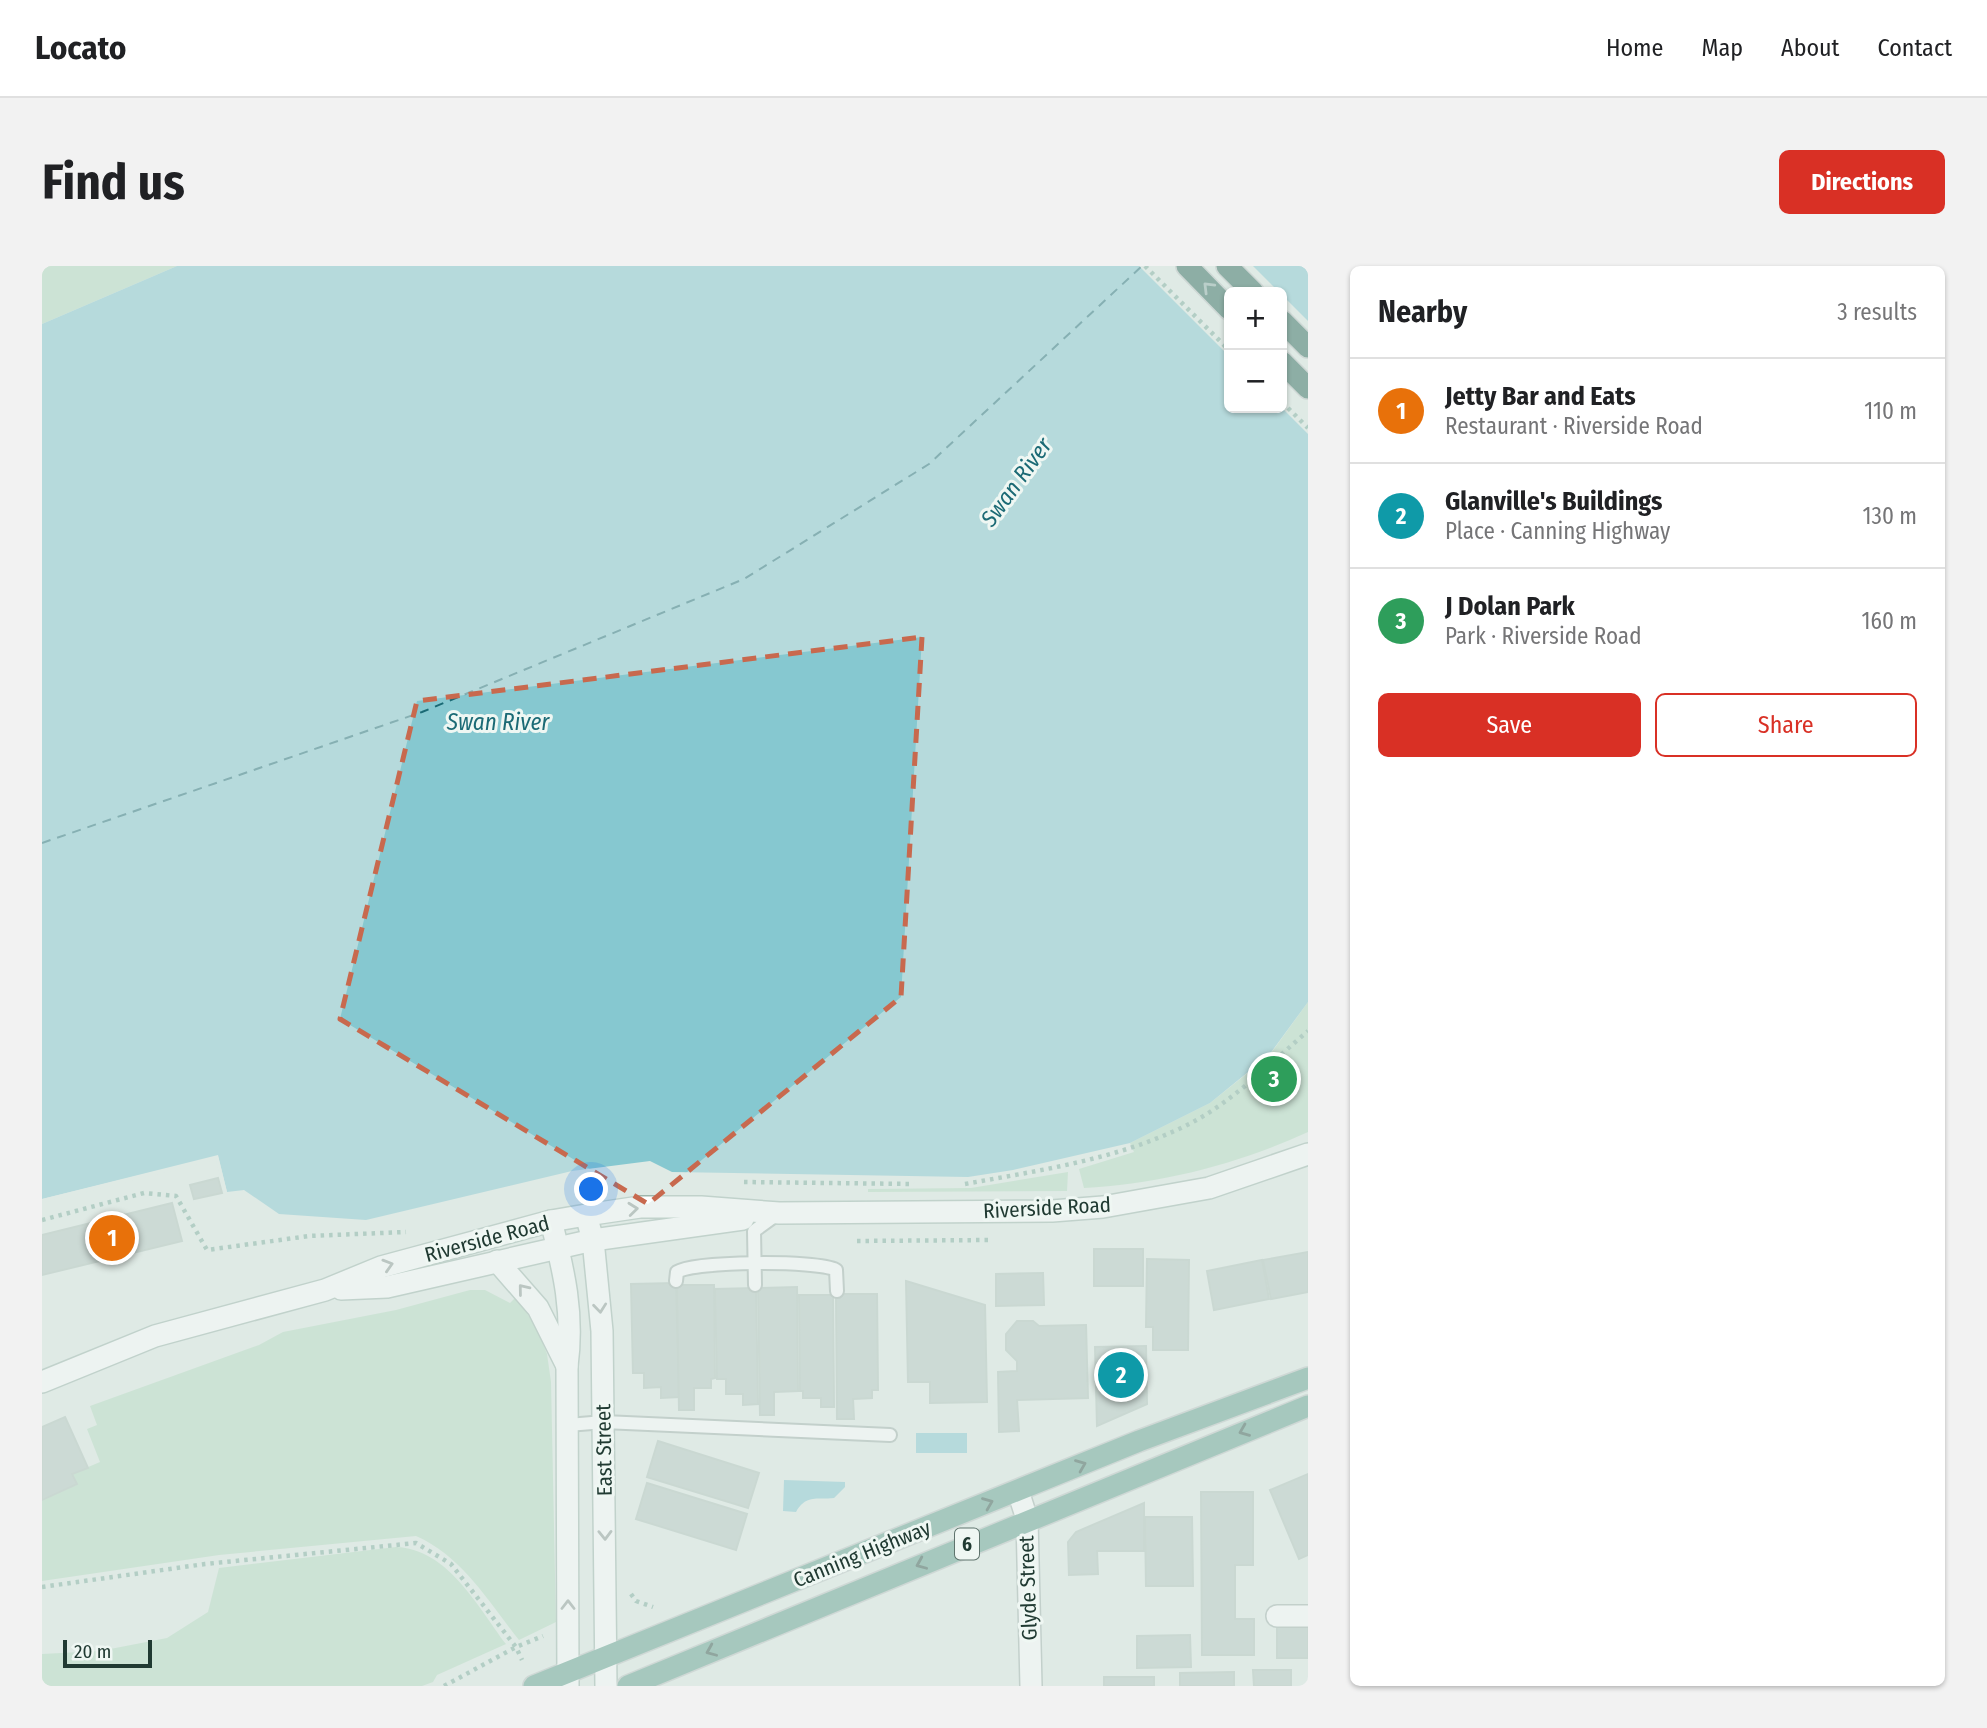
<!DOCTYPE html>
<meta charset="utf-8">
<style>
body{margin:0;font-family:"Fira Sans Condensed",sans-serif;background:#f2f2f2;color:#202124}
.controls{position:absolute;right:21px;top:21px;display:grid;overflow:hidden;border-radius:10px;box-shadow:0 2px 5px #0004}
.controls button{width:63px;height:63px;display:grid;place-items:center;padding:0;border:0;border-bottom:2px solid #e0e0e0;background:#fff;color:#202124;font:35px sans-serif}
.scale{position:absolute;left:21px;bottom:18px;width:89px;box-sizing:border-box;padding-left:7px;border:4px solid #203a32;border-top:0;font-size:19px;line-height:24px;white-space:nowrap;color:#203a32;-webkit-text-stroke:5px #eff7f3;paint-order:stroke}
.you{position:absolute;left:550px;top:924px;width:24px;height:24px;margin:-18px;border:5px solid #fff;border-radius:50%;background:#1a73e8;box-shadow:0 0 0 10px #1a73e833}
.badge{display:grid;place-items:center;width:46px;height:46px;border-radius:50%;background:#d93025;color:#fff;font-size:23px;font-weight:700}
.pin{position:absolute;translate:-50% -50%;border:4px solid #fff;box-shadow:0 2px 7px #0006}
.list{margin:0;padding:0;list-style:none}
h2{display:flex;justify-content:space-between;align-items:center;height:91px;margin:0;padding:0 28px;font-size:30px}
h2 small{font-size:23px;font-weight:400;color:#757577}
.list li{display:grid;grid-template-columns:46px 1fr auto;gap:21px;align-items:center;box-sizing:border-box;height:105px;padding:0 28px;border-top:2px solid #e0e0e0}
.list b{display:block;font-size:26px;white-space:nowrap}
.list p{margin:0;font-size:23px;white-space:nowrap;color:#757577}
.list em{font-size:23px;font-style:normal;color:#757577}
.actions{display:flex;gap:14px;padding:21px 28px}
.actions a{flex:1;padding:16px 0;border:2px solid #d93025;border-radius:10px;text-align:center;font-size:24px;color:#d93025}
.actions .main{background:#d93025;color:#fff}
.map{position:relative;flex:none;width:1266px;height:1420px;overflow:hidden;border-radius:10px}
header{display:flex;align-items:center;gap:42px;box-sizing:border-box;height:98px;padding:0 35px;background:#fff;border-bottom:2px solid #e0e0e0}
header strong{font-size:33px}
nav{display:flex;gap:38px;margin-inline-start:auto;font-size:24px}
.intro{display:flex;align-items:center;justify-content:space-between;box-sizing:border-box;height:168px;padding:0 42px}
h1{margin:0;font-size:49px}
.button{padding:18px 32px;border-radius:10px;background:#d93025;color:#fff;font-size:24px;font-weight:700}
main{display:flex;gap:42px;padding:0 42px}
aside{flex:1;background:#fff;border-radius:10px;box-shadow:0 2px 5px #0004}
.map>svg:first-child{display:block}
.green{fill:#b7dcc0}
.water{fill:#86c8d0;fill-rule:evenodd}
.pier{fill:#dfeae5}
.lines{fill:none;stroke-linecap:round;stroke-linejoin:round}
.ferry{stroke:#1b6a75;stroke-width:2;stroke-dasharray:9 7;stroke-linecap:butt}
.building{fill:#b7c8c0;stroke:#b1c4bb;stroke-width:2}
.lane-casing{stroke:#a2b2ac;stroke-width:16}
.street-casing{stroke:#a2b2ac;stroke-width:24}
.secondary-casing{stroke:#9eb6ac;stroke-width:24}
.primary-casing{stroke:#bcc4c2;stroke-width:24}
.highway-casing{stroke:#bcc4c2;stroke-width:24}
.path{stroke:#7fae9d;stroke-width:4.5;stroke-dasharray:3.5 5;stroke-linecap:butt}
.lane{stroke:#fff;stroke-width:12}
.street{stroke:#fff;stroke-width:21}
.secondary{stroke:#fff;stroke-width:21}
.primary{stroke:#63a08e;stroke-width:21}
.highway{stroke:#2c6658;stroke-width:21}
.oneway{stroke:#8eaea6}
.oneway2{stroke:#909c98}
.oneway3{stroke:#315449}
.marked{fill:none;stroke:#c8694e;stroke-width:5;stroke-dasharray:14 9;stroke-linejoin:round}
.labels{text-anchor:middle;stroke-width:6;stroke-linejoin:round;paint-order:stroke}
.shield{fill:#eff7f3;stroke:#5e736c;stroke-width:2}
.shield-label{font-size:19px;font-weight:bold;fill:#203a32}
.street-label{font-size:21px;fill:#203a32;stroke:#eff7f3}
.water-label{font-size:23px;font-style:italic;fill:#1b6a75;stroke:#eff7f3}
</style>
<header>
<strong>Locato</strong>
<nav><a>Home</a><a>Map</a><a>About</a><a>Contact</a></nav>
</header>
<div class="intro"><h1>Find us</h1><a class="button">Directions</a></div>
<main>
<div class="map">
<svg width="1266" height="1420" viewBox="0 0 1266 1420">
<rect width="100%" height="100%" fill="#dfeae5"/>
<g class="green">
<path d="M0 0H135L0 58Z"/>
<path d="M1266 736V866C1196 898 1118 918 1042 922L1037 903 1092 886 1088 877 1168 837 1227 790Z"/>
<path d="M1026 906 1025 925 826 926V923L929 922Z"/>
<path d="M428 1024H443L468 1037 474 1031 496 1064 505 1088 509 1116 514 1356 477 1374C446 1335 420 1290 374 1270L177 1289 0 1315V1234L34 1219 30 1208 58 1196 45 1163 55 1159 48 1140 217 1079 241 1066 354 1044Z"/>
<path d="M354 1281C406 1283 435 1340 464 1378L395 1409 391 1416 380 1420H0V1388L58 1385 125 1372 166 1346 177 1302Z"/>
</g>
<g class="water">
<path d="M135 0H1266V736L1227 789 1168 837 1088 877 971 904 926 911 630 906 608 895 530 905 324 954 237 948 202 924 185 926 176 890 0 933V58ZM1187 26H1240V142H1187Z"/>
<rect x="874" y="1167" width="51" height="20"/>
<path d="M742 1214 803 1216V1221L792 1232C775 1234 764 1228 754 1246L741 1245Z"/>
</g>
<g class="pier">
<path d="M1097 0H1211L1237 26H1187V90Z"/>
<path d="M1240 29 1266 55V168L1240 142Z"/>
<path d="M176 889 185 926 182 927 174 894 0 937V933Z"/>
</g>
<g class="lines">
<path class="ferry" d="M0 577 380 446 702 313 887 198 1100 0"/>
</g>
<g class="building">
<path d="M176 912 180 927 152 933 148 919Z"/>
<path d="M130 937 140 975 0 1009V969Z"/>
<rect x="1052" y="983" width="49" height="37"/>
<path d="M1266 986V1026L1229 1033 1221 994Z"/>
<path d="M1105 993 1147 994 1146 1084H1111V1061H1104Z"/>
<path d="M1220 994 1227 1033 1172 1044 1165 1005Z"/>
<path d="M1001 1007 1002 1039 954 1040V1008Z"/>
<path d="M864 1015 943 1039 945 1136 888 1137V1116H866Z"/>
<path d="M634 1017 637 1131 619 1132V1121L602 1122V1107H591L589 1018Z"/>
<path d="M635 1019H672L673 1112 669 1113V1122H652V1144H637Z"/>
<path d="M755 1021 756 1125 732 1126V1149H718L716 1022Z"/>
<path d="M714 1022 716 1138 701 1139V1128H684V1113H675L673 1023Z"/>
<path d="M794 1028H835L836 1124H830V1132L811 1133 812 1153H795Z"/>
<path d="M757 1029H791L792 1141H779V1132H761V1125H758Z"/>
<path d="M975 1055H991L997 1060 1044 1059 1046 1132 975 1134 977 1165 957 1166 956 1106 975 1105V1095L964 1084V1068Z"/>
<path d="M1104 1080 1105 1138 1055 1160 1053 1081Z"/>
<path d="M23 1151 46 1202 30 1208 35 1218 0 1234V1161Z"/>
<path d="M616 1175 717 1207 706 1242 605 1211Z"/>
<path d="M1266 1208V1289L1257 1293 1228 1224Z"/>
<path d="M605 1217 705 1248 694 1284 594 1253Z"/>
<path d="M1159 1226H1211V1299H1193V1353H1212V1389H1160Z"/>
<path d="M1102 1237V1285H1055L1056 1308 1027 1309 1026 1276 1034 1266Z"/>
<path d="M1103 1251H1150L1151 1320H1104Z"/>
<rect x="1235" y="1361" width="31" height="31"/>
<path d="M1148 1369 1149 1401 1095 1402V1370Z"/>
<path d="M1211 1404H1249V1420H1212Z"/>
<path d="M1192 1406V1420H1138V1407Z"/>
<rect x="1062" y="1411" width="50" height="9"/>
</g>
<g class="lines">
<defs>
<g id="lane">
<path d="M634 1015 635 1006C652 995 775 994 794 1004L795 1025"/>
<path d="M713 1019 712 965 734 949"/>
<path d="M526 1159 562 1156 848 1169"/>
</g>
<g id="street">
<path d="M976 1225 985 1253 989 1420"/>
<path d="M1235 1350H1266"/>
</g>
<g id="secondary">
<path d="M544 949 551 974 560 1065 564 1420"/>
<path d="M509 955C522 1005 532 1048 525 1100L526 1420"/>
<path d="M455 995 496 1042 525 1100"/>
<path d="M299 1023 345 1021 551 974 701 953"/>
<path d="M0 1116 113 1070 283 1024 339 1001 509 955 544 949 598 941H659L737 947 1010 945 1061 941 1167 922 1266 888"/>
</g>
<g id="primary">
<path d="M492 1420 1097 1175 1266 1112"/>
<path d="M586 1420 1266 1140"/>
</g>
<g id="highway">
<path d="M1145 0 1187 43"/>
<path d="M1185 0 1211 26"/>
<path d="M1240 55 1266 81"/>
<path d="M1240 96 1266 122"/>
</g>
</defs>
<use href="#lane" class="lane-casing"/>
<use href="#street" class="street-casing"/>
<use href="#secondary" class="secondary-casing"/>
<use href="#primary" class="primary-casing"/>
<use href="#highway" class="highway-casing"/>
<g class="path">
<path d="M1103 0 1187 84"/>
<path d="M1240 136 1266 162"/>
<path d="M1212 812 1226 829"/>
<path d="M702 916 872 918"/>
<path d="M923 918C999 904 1079 893 1149 857 1190 836 1231 795 1266 765"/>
<path d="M0 954 102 927 134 930 165 984 267 970 364 966"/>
<path d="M815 975 950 974"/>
<path d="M0 1321 163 1298 374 1277 409 1298 474 1381 480 1394"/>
<path d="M589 1328 594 1335 611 1341"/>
<path d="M402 1420 474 1381 501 1370"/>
</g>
<use href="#lane" class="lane"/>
<use href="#street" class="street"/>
<use href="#secondary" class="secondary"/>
<use href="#primary" class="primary"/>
<use href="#highway" class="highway"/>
</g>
<defs><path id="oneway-chevron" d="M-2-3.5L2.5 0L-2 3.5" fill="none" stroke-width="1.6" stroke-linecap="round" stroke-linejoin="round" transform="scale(1.75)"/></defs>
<use class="oneway" href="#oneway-chevron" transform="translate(1166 21) rotate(-135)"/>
<g class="oneway2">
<use href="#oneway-chevron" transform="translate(591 943) rotate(-6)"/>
<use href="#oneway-chevron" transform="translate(346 999) rotate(-17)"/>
<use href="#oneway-chevron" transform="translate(481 1023) rotate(-129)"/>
<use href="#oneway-chevron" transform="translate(558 1042) rotate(84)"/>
<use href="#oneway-chevron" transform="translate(563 1269) rotate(89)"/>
<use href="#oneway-chevron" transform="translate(526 1339) rotate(-90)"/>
</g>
<g class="oneway3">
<use href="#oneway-chevron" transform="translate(1202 1165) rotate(158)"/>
<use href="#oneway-chevron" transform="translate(1039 1199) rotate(-22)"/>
<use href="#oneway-chevron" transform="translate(946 1237) rotate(-22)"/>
<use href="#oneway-chevron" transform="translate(879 1298) rotate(157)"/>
<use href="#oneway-chevron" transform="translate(669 1385) rotate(157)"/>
</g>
<path d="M0 0H1266V1420H0ZM880 371 859 731 606 938 298 753 375 435Z" fill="#dfeae5" fill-opacity=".55" fill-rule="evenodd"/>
<path class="marked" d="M880 371 859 731 606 938 298 753 375 435Z"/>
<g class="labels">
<rect class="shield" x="913" y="1262.5" width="24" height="31" rx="5"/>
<g class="shield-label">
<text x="925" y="1285">6</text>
</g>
<g class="street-label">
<text transform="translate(1005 942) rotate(-3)" y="7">Riverside Road</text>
<text transform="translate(445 973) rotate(-15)" y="7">Riverside Road</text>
<text transform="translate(562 1184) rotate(-91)" y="7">East Street</text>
<text transform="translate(820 1288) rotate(-22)" y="7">Canning Highway</text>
<text transform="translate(986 1322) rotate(-92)" y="7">Glyde Street</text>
</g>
<g class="water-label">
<text transform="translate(974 216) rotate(-54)" y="8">Swan River</text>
<text x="456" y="464">Swan River</text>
</g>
</g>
</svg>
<div class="controls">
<button>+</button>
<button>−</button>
</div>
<div class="scale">20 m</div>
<div class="you"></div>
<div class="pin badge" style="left:70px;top:972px;background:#e8710a">1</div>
<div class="pin badge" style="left:1079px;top:1109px;background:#0f9aa8">2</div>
<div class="pin badge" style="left:1232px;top:813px;background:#2e9e5b">3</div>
</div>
<aside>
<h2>Nearby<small>3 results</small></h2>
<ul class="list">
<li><span class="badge" style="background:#e8710a">1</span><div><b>Jetty Bar and Eats</b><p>Restaurant · Riverside Road</p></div><em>110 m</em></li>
<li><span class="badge" style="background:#0f9aa8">2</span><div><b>Glanville's Buildings</b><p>Place · Canning Highway</p></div><em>130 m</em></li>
<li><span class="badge" style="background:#2e9e5b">3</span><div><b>J Dolan Park</b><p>Park · Riverside Road</p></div><em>160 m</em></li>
</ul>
<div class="actions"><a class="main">Save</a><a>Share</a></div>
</aside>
</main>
